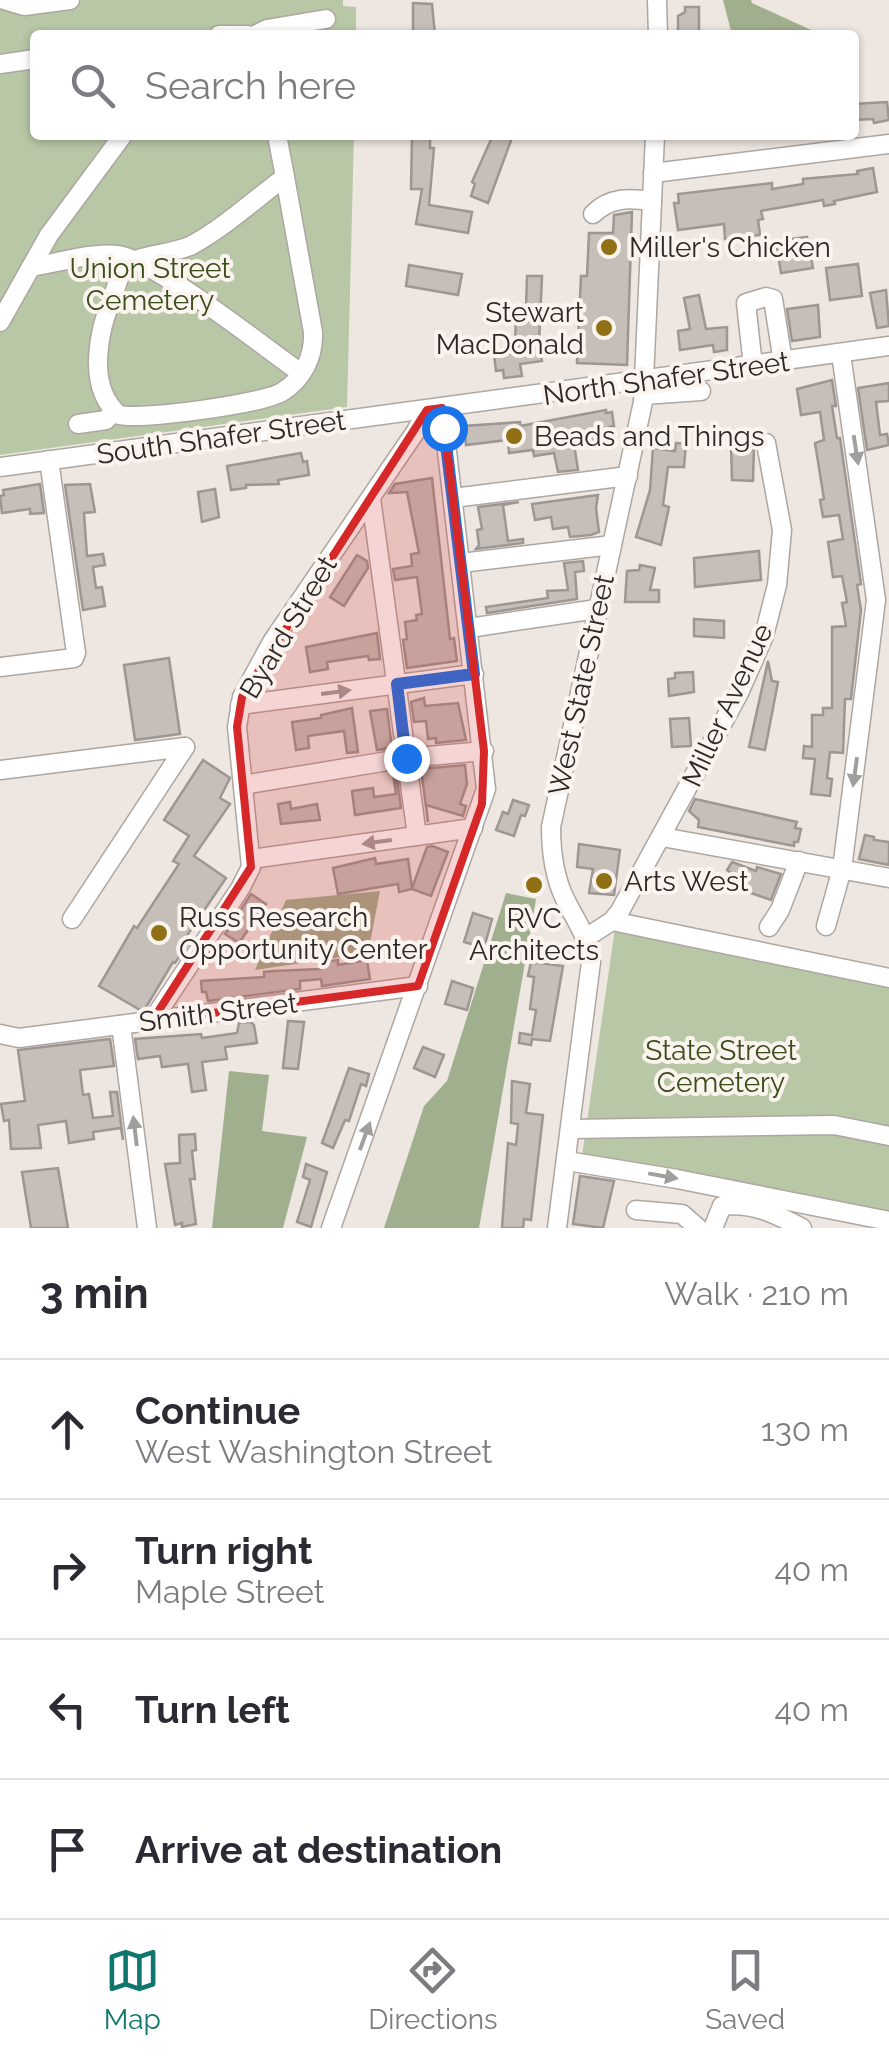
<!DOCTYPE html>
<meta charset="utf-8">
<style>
body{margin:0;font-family:Raleway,sans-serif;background:#f7f7f7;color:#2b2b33}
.stop{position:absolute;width:30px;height:30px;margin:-22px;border:8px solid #1a73e8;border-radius:50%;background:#fff}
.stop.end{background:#1a73e8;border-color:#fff;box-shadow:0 2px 10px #0008}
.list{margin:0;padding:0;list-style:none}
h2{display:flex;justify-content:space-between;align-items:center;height:130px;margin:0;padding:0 40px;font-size:42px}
h2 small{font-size:32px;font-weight:400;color:#7c7c81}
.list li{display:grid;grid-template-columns:65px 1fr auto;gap:30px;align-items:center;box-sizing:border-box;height:140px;padding:0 40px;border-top:2px solid #e1e1e2}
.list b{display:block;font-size:38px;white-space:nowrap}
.list p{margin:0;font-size:32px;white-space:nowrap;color:#7c7c81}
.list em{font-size:32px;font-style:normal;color:#7c7c81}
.icon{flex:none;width:55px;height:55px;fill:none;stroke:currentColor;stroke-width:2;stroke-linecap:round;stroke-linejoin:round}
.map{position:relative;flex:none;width:889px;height:1228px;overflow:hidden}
.search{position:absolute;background:#fff;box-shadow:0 2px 8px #0004;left:30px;right:30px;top:30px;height:110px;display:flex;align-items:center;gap:25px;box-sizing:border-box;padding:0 35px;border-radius:10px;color:#7c7c81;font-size:38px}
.sheet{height:690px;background:#fff}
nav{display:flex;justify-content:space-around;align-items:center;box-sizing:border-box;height:140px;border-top:2px solid #e1e1e2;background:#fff;font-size:28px;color:#7c7c81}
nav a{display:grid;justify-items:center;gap:5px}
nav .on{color:#0f766e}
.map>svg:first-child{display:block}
.green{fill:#b8c7a6}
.forest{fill:#a0af8e}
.building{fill:#c5beb9;stroke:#9d9692;stroke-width:2.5}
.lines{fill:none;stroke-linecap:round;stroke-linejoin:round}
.minor-casing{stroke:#ada6a1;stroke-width:21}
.minor{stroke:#fff;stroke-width:18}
.oneway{fill:#a09f9e}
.route{stroke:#1a73e8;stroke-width:12}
.marked{fill:#d62828;fill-opacity:0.2;stroke:#d62828;stroke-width:8;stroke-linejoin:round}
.poi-dot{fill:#906f15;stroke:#fbf3ee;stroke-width:4}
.labels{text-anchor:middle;stroke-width:8;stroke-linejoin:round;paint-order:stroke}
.poi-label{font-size:28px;fill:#2c2928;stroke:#fbf3ee;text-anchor:start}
.park-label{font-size:28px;fill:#3a4d1a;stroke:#fbf3ee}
.street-label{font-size:28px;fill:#2c2928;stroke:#fbf3ee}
</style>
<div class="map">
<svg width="889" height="1228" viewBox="0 0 889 1228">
<rect width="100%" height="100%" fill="#ede6e1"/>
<g class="green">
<path d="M0 0H343V6L356 7V35H35V135H354L347 407 0 455Z"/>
<path d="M615 929 889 984V1214L582 1156Z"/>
</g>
<g class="forest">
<path d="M723 0H751L752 3 822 35H732Z"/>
<path d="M380 891 368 953 255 970 286 900Z"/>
<path d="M506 893 536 899 479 1228H384L424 1106 447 1081Z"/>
<path d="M229 1071 269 1075 262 1131 307 1137 283 1228H212Z"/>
</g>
<g class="building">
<path d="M413 3 432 4 435 35H413Z"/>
<path d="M685 7H699V35H678V16L685 12Z"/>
<path d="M887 102 889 120 874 123 873 119 854 120V104Z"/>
<path d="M412 135H430V148H434L429 205 472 212 468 233 416 224 422 189H411Z"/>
<path d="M493 135H513L488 203 471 196 475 184 472 182Z"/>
<path d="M873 168 877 192 834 201 835 204 824 206 823 200 761 211 763 219 758 220 760 235 725 239 724 224 678 230 674 203H679L678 194 772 183V189L803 184V179L858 174 857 171Z"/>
<path d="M632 212 627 365 577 363 581 276H587L589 233H613L614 215Z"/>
<path d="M807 237 813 268 781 273 776 241Z"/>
<path d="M858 264 862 296 830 300 826 268Z"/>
<path d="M409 265 462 274 458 295 406 286Z"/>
<path d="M527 276H542L539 343 542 361 520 364 522 376 504 378 503 370 496 371 494 355 515 353 516 307H526Z"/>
<path d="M886 290 889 326 877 328 870 293Z"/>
<path d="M699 295 706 329 727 327V350L714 352 713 345 680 350 678 331 690 329 684 298Z"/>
<path d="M818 305 820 337 792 341 787 309Z"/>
<path d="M832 380 836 406H832L837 438H840L861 584 857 585 861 610 851 699H845L843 753 830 752 827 778 832 779 830 796 811 794 815 759 803 758 804 746 812 747V715H823V708H832V627L846 626 842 603 847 602 842 576 833 577 828 542 843 539 839 515 823 517 820 500 824 499 815 443 824 440 820 412 801 415 797 389Z"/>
<path d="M889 383V401L876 402 880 435 887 434 889 445 867 450 858 388Z"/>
<path d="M606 410V413L612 412 614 426 609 427 610 438 574 444 578 470 558 472 554 453 534 456 533 450 509 453 508 440 466 445 464 426 520 422V426Z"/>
<path d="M676 443 686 444 684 467H668L663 505 669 507 661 545 636 537 650 490 653 448 675 451Z"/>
<path d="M731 446H754L753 481 732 480Z"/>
<path d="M301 453 303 462 307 461 309 475 278 480 279 484 246 485V488L231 490 227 466Z"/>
<path d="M432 478 450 639 454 638 457 661 407 668 403 640 407 639 405 622 417 620 416 615 422 614 417 577 395 580 393 569 412 566 411 554 419 553 407 492 389 493 395 484Z"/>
<path d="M40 484 44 513 30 514V509L2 513 0 496 4 495 3 490Z"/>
<path d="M90 484 95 512 84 513 87 556 103 554 105 565 93 567 96 588 102 587 105 606 83 610 65 485Z"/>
<path d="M215 489 219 517 202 522 198 492Z"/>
<path d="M598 495 596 508 599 532 591 535 570 537 568 527 553 529 551 517 535 520 532 504Z"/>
<path d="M519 502 503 505 508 541 523 539V543L476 549 479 545 477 530 482 529 478 507Z"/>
<path d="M759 551 761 580 695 587 694 558Z"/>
<path d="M357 555 367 561 368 568 344 606 330 597Z"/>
<path d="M583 561 584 571 575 572 577 599 487 613 486 607 548 598 547 591 568 590 564 563Z"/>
<path d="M640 565 655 568 650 590H659V602H625L627 571 639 570Z"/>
<path d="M694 619 724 621V638L694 636Z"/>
<path d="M377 633 380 659 369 660 368 656 327 662 328 669 310 672 306 647Z"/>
<path d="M169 658 180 734 135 740 124 665Z"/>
<path d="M768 661 772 681 778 682 765 750 749 747Z"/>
<path d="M693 672 694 692 669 696 668 679 675 678V673Z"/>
<path d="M424 698 425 706 458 703 466 740 436 743V738L428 739 426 721 414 722 411 702Z"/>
<path d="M352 708 358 752 347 753 344 731 308 736 309 748 296 750 292 722 321 718V715Z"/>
<path d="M387 709 392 748 377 750 370 711Z"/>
<path d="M689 718 691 746 672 747 670 719Z"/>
<path d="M203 760 230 778 220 798 230 804 194 856 226 878 186 937 191 940 175 963 173 962 145 1009 140 1010 99 986 134 926 137 928 179 864 173 861 189 836 164 820Z"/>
<path d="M465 765 467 784 460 804 466 806 463 816 426 805 428 822 421 769Z"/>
<path d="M396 772 401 808 355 815 352 791 373 788 374 797 396 794 393 773Z"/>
<path d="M695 799 797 822 795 828 801 829 798 842H794V846L698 827 699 820 689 811Z"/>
<path d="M513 800 529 805 525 816 521 815 514 836 496 830 503 812 508 814Z"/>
<path d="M290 802 291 809 317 804 320 820 281 824 278 804Z"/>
<path d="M865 835 874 837V840L889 842V865L859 859Z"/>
<path d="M579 844 620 850 614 895 589 893 593 869 577 867Z"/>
<path d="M432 846 448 852 431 896 412 889 399 892 398 884 338 894 333 868 375 858 376 864 408 859 412 888 427 847Z"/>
<path d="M732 862 756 871 757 867 781 874 771 900 748 892 749 888 729 877 731 873 727 870Z"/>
<path d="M251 894 266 904 239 943 225 934Z"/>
<path d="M473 913 492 919 484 948 464 942Z"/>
<path d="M338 960V965L367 960 370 979 322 986 321 979 300 981V989L208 1001 206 992H202L201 981 264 977V972L274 971 320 969 319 963Z"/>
<path d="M531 962 563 966 550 1041 532 1039 531 1045 519 1043 520 1033 532 1035 536 1010 530 1009 534 977 528 976Z"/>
<path d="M452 981 473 988 467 1010 445 1004Z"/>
<path d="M288 1021 304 1022 298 1069 283 1068Z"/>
<path d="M251 1022 254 1025 257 1043 225 1047 227 1059 202 1062 206 1090 192 1092 188 1064 162 1067 160 1056 138 1059 135 1039 201 1034 202 1038 237 1033 239 1023Z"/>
<path d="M110 1039 114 1066 80 1070 83 1095 89 1094 93 1118 113 1116 110 1092H117L123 1140 121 1128 93 1132 94 1139 69 1143 66 1121 38 1125 41 1148 11 1149 9 1120 4 1121 1 1104 25 1101 18 1050Z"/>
<path d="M423 1047 444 1055 435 1077 414 1068Z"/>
<path d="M349 1068 369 1074 366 1086 361 1084 349 1121 345 1120 333 1148 322 1143Z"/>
<path d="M512 1081 530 1084 526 1113 543 1115 531 1220 524 1219 523 1228H502L508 1143 516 1145 518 1124 511 1123Z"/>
<path d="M195 1134 196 1150 192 1151 195 1179H190L196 1224 182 1227V1223L175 1225 165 1164 180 1163 179 1135Z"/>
<path d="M306 1164 327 1172 311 1227 297 1222 310 1180 303 1177Z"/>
<path d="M58 1168 68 1228H31L22 1172Z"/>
<path d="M580 1176 614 1181 603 1228 573 1224Z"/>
</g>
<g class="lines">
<defs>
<g id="minor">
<path d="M4 0 24 6 70 0"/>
<path d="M657 0 658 35"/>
<path d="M219 35H248"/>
<path d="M255 35 267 29 326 19"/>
<path d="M0 64 35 59"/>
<path d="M277 135 285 177C255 199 225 227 192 245 175 254 140 254 127 265 120 271 117 285 114 293 99 328 85 386 119 415 142 420 262 404 282 392 303 379 314 357 313 332L285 177"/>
<path d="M653 173 889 144"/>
<path d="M593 214C610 197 629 198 652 201"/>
<path d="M31 267 49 235 123 135"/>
<path d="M0 322 31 267C58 263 91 252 117 255 154 259 265 348 301 373"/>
<path d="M753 366 746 303 766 297 773 299 783 362"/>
<path d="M644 395 701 391"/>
<path d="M78 424 106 420 114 411"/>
<path d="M0 467 889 346"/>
<path d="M371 498 417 836"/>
<path d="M453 498 628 476"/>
<path d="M461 563 612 545"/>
<path d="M469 628 597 609"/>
<path d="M0 667 74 658 76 653 49 460"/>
<path d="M240 705 474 674"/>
<path d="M0 770 185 747"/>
<path d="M243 785 406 758 484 751"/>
<path d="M662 837 889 878"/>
<path d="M251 859 473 828"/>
<path d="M72 919 185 747"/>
<path d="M612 921 889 978"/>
<path d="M826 926 842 869 876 600 841 354"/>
<path d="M769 927 780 910 799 861"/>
<path d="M587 937 612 921 620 911 739 693 764 636 777 585 782 530 766 443"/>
<path d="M152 1021 241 887 251 867 237 727 242 697 272 642 416 431 427 410"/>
<path d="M121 1025 147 1228"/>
<path d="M0 1034 19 1038 418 986"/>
<path d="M571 1129 834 1125 889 1136"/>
<path d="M567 1161 677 1179 889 1221"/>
<path d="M636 1210 682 1214 698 1228"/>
<path d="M331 1228 486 789 442 408"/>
<path d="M557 1228 591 962C588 935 575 920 564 897 554 875 551 850 551 827L643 402 655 135"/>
<path d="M713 1228 722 1206C752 1202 776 1214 802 1228"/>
</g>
</defs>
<use href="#minor" class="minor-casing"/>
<use href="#minor" class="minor"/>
</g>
<defs><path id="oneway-solid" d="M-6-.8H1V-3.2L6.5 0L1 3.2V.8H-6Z" transform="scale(2.5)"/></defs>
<g class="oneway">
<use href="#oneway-solid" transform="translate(856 450) rotate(81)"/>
<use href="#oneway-solid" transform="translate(336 692) rotate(-8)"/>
<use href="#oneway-solid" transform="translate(855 772) rotate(98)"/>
<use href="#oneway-solid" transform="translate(377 842) rotate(172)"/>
<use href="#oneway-solid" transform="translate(135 1131) rotate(-97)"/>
<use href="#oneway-solid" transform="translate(365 1136) rotate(-70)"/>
<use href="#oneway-solid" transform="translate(663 1176) rotate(10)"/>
</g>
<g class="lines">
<path class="route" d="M406 758 397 684 474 674 444 428"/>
</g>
<path class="marked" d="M442 408 484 751 482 804 418 986 152 1021 251 867 237 727 242 697 427 410Z"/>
<g class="poi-dot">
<circle cx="609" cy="247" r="10"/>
<circle cx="604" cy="328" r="10"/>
<circle cx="514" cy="436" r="10"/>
<circle cx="604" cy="881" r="10"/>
<circle cx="534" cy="885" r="10"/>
<circle cx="159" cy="933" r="10"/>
</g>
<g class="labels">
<g class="poi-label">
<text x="629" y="257">Miller's Chicken</text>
<text x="584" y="322" text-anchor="end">Stewart<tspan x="584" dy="32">MacDonald</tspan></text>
<text x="534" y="446">Beads and Things</text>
<text x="624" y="891">Arts West</text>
<text x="179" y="927">Russ Research<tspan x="179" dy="32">Opportunity Center</tspan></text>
<text x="534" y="928" text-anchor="middle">RVC<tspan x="534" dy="32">Architects</tspan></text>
</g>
<g class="park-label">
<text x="150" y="278">Union Street<tspan x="150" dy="32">Cemetery</tspan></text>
<text x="721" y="1060">State Street<tspan x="721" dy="32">Cemetery</tspan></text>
</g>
<g class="street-label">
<text transform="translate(666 378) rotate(-8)" y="10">North Shafer Street</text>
<text transform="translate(221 437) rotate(-8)" y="10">South Shafer Street</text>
<text transform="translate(288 627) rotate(-59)" y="10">Byard Street</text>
<text transform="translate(581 685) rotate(-78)" y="10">West State Street</text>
<text transform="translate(727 705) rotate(-65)" y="10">Miller Avenue</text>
<text transform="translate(218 1012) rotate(-7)" y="10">Smith Street</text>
</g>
</g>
</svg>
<div class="stop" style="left:444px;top:428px"></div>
<div class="stop end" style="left:406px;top:758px"></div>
<div class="search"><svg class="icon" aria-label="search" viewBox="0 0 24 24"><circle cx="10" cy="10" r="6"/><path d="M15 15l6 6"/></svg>Search here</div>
</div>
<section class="sheet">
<h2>3 min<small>Walk · 210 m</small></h2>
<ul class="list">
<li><svg class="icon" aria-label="ahead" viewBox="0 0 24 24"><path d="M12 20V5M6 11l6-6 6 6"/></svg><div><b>Continue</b><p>West Washington Street</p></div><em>130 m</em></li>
<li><svg class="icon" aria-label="right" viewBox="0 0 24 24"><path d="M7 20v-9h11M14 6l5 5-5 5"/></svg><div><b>Turn right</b><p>Maple Street</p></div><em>40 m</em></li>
<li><svg class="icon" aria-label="left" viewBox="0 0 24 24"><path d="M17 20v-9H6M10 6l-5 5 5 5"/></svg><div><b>Turn left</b></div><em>40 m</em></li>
<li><svg class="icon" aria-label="arrive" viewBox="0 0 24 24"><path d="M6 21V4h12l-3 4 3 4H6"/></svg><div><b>Arrive at destination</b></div></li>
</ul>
</section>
<nav>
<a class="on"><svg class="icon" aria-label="map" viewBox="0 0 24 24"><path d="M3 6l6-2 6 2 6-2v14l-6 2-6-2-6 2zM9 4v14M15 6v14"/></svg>Map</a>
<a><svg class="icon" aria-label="directions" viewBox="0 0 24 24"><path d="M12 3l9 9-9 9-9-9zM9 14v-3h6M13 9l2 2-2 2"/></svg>Directions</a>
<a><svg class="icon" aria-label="saved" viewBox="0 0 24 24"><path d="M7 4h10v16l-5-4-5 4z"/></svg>Saved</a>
</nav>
